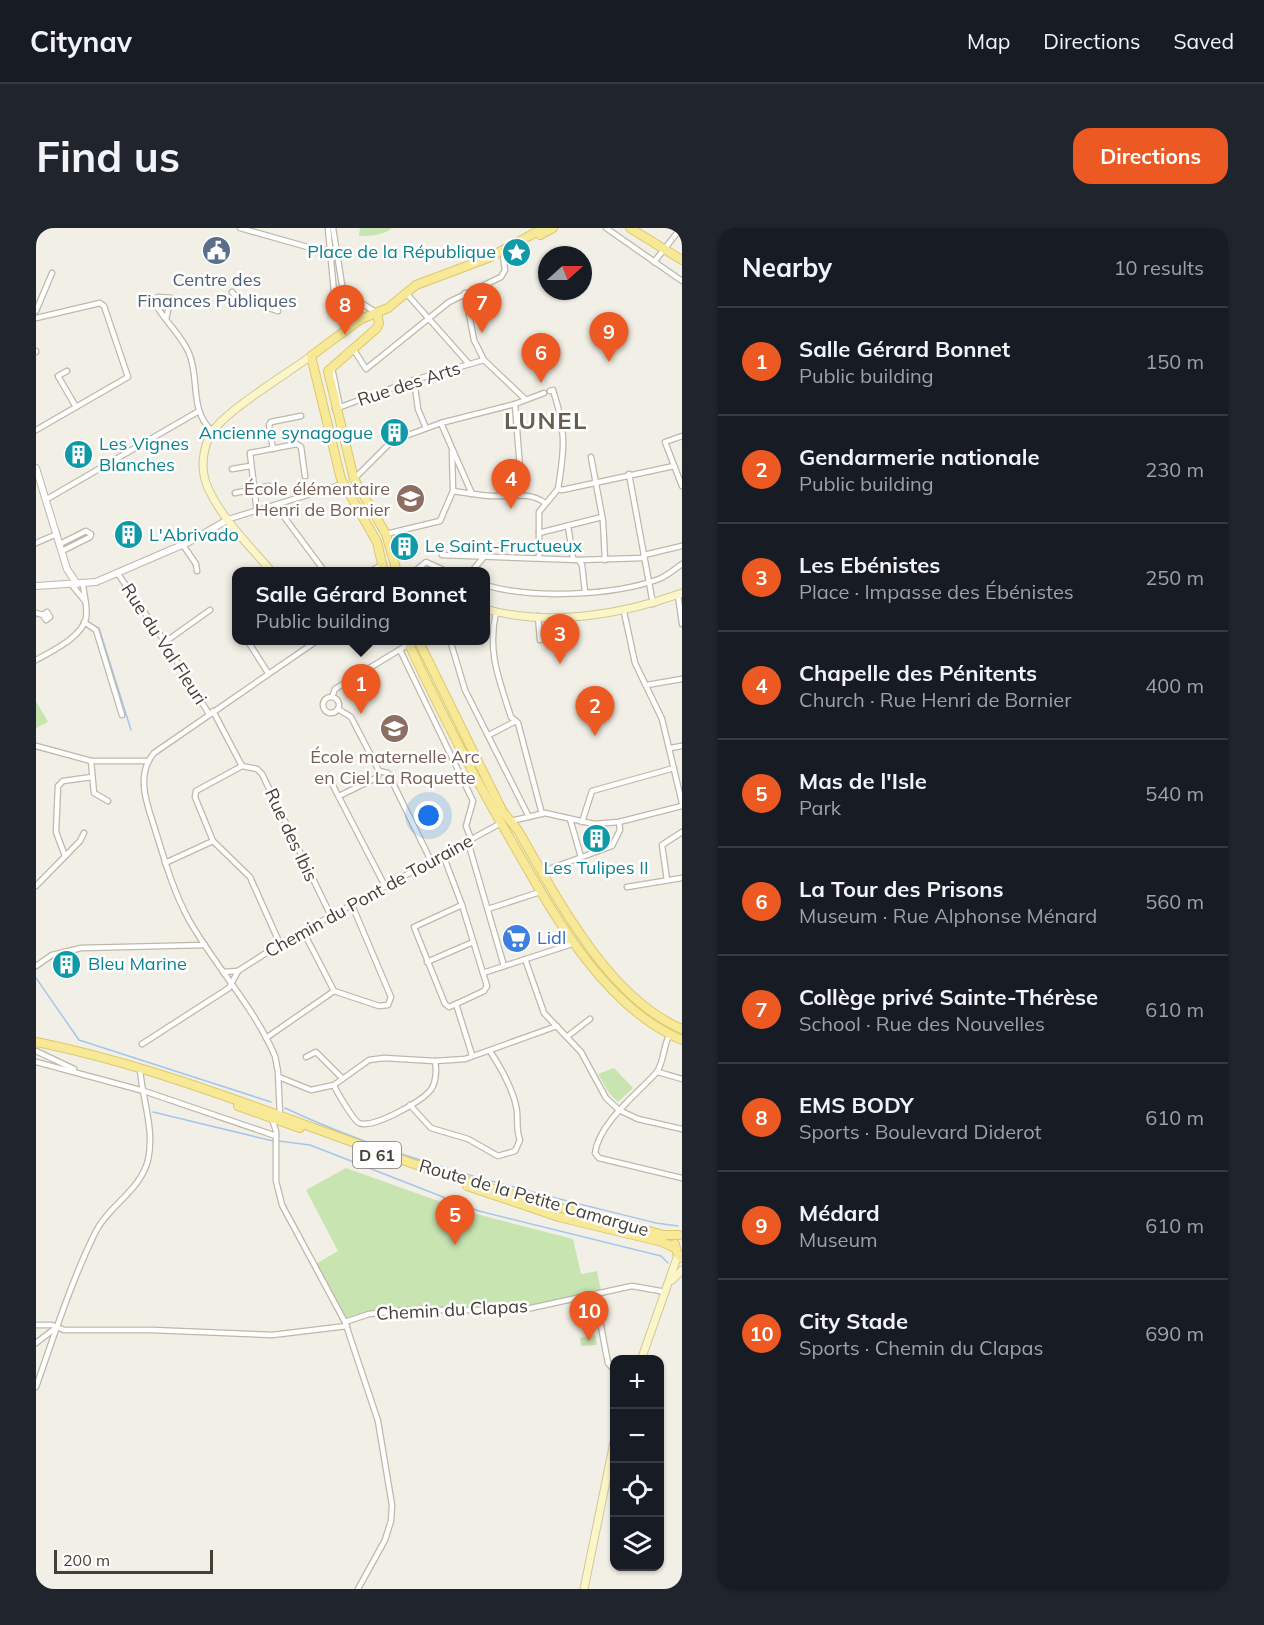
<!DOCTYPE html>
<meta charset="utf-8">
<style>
body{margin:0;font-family:Mulish,sans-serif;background:#20242c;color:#f1f3f6}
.controls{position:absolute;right:18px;bottom:18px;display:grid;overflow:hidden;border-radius:12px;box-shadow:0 2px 4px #0004}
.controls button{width:54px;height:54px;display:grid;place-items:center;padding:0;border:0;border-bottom:2px solid #363941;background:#171b24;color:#f1f3f6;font:30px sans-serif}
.compass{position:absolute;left:502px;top:18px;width:54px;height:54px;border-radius:50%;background:#171b24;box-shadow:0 2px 4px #0004;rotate:69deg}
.scale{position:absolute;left:18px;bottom:15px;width:159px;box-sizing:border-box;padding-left:6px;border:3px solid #444036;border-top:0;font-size:16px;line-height:21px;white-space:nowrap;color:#444036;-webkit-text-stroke:4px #fff;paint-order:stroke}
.you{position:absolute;left:393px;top:588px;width:21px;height:21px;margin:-15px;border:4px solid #fff;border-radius:50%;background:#1a73e8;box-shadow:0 0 0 9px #1a73e833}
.badge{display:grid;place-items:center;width:39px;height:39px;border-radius:50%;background:#ed5922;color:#fff;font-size:20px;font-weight:700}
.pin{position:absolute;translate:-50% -50px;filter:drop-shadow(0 2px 3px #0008)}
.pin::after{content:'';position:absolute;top:32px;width:21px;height:18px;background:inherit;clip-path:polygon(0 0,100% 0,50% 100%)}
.popup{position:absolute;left:196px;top:339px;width:258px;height:78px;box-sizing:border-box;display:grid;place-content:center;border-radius:12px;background:#171b24;filter:drop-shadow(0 2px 4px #0005);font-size:20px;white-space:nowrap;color:#9ea1a6}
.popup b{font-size:22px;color:#f1f3f6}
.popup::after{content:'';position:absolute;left:50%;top:100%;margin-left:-12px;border:12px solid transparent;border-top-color:#171b24}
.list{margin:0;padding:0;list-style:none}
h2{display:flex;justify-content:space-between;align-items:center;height:78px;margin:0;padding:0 24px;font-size:26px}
h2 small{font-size:20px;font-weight:400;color:#9ea1a6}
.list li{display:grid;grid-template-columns:39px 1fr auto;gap:18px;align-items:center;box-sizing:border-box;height:108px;padding:0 24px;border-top:2px solid #363941}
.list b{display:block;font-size:22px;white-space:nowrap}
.list p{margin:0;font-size:20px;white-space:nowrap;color:#9ea1a6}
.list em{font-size:20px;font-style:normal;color:#9ea1a6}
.icon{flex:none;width:33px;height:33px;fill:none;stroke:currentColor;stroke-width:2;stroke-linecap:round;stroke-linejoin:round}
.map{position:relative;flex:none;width:646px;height:1361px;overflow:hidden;border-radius:18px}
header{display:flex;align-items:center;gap:36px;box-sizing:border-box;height:84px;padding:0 30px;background:#171b24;border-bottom:2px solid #363941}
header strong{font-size:28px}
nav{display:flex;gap:33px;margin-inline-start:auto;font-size:21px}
.intro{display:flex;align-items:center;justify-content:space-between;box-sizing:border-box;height:144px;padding:0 36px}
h1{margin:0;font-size:42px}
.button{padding:15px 27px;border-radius:18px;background:#ed5922;color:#fff;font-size:21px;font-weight:700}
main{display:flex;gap:36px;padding:0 36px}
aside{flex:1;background:#171b24;border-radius:18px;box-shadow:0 2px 4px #0004}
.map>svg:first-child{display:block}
.green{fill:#c7e4b1}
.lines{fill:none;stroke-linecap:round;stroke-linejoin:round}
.stream{stroke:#a5c6ec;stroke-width:1.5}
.minor-casing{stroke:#bdb8a9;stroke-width:7}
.tertiary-casing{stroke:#bdb8a9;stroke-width:8}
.secondary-casing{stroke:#cfc798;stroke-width:9}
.primary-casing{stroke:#dcc86a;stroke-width:10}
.minor{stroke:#fff;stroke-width:4.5}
.tertiary{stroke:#fff;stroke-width:6}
.secondary{stroke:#fbf5c7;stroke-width:7}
.primary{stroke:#f8e999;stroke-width:8}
.labels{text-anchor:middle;stroke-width:5;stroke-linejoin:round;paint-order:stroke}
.shield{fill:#fff;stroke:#7c7972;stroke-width:1.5}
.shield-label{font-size:16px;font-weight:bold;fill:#444036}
.culture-label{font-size:18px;fill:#0d838f;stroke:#fff;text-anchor:start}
.service-label{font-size:18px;fill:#4e5e75;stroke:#fff}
.street-label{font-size:18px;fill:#444036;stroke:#fff}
.education-label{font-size:18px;fill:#785e54;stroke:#fff;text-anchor:end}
.shop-label{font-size:18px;fill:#366cbe;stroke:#fff;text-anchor:start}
.district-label{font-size:24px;font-weight:bold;letter-spacing:1.5px;fill:#665f4e;stroke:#fff}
</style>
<header>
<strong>Citynav</strong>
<nav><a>Map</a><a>Directions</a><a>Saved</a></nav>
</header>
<div class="intro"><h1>Find us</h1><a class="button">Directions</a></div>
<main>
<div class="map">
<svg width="646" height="1361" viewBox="0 0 646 1361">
<rect width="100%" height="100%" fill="#f2f0e6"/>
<g class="green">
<path d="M324 0H356C348 7 335 8 323 8Z"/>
<path d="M0 473 12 494 0 500Z"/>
<path d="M578 840 597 860 582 874 573 865 562 846Z"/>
<path d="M310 940 433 984 537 1011 545 1046 561 1043 565 1063C538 1068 508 1078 480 1080 424 1083 365 1072 311 1090L278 1037 302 1023 270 962Z"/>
<path d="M559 1107 561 1117 545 1118 544 1110Z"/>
</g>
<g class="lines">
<g class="stream">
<path d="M63 400 95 502"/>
<path d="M0 750 43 812 235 874"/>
<path d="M249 880C366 935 496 964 620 995L642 998"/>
<path d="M117 884 237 913"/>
<path d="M243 913 274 917 443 983 625 1028 632 1035"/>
</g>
<defs>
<g id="minor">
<path d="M204 0 282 22H294"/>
<path d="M292 0 298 64 322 80 325 91"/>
<path d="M297 0 306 57 311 66 341 85"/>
<path d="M570 0 646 53"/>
<path d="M618 34 645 0"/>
<path d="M196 64 201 70 242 83"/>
<path d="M370 65 433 136"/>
<path d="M429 65 438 112 448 132 489 171"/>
<path d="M0 83 16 45"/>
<path d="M0 90 64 75 68 78 92 149 0 202"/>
<path d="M130 91 135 70 122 69 119 75C128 93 145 106 153 125 164 151 153 182 176 203"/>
<path d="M318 122 330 141 413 74 465 49 469 42 467 28"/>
<path d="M0 123V124"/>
<path d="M296 140 304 179"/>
<path d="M31 143 22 148 40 179"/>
<path d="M378 152 382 181 390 200"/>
<path d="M514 163 517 162C530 202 529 219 522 261"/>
<path d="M479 176 484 240 482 266"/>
<path d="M299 181 378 152 448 132"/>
<path d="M405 195 436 266"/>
<path d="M646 208 629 214 646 258"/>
<path d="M237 221 233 197 235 194 265 188"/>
<path d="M555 229 567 293 569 332"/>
<path d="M196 241 214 238"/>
<path d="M593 246 617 376"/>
<path d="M318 251 356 213 405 195 479 176 508 165"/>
<path d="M522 261 526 262 638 238"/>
<path d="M417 263C430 265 442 267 455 268 473 269 494 263 509 275"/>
<path d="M199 265 233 258"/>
<path d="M11 271 163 183"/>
<path d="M240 278 289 344"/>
<path d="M221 284 214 225 261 216 265 219 269 248"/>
<path d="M193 291 307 256"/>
<path d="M532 298 537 330"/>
<path d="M503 305 566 289"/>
<path d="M350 306 404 293 417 263 416 224"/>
<path d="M0 315 21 306"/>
<path d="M24 316 50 303 55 306 54 309 26 323"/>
<path d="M147 317 160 336 161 343"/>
<path d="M406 327 543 332 607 330"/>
<path d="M608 327 646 318"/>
<path d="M503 330V284L522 261"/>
<path d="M543 332 546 337 549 364"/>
<path d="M333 344 346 337"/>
<path d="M378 344 390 334 412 344"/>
<path d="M435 344 447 330"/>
<path d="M82 346 129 414 173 486"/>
<path d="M35 356 49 373"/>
<path d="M449 357C495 371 577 368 623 351 631 348 639 341 646 336"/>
<path d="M642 367 646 396"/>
<path d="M460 384C451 424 463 451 475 489L482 495 506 586"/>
<path d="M588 384 599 435 626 491 646 575"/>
<path d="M0 385 7 387 11 384 14 389 10 392 7 387"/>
<path d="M502 388 504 412"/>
<path d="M48 394 60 402 86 487"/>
<path d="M414 412 429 462 493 589"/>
<path d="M129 414 174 382"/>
<path d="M213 415 232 445"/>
<path d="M364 422 437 573 430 598 435 611 434 621 468 738"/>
<path d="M0 432C16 423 46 409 50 390 52 380 48 367 47 357"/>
<path d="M611 457 646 451"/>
<circle cx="295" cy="477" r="8"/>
<path d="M296 469 299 461 373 416"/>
<path d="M302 481 315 489 343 543 352 545 395 633"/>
<path d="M453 507 480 493"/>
<path d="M0 518 55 533H111"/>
<path d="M634 520 646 518"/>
<path d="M55 533 58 565 72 573"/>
<path d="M206 538 221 541 226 546 295 688"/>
<path d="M292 548 349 658"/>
<path d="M303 568 342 549 343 543"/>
<path d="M534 591 545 629"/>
<path d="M475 593 509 585 558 596 583 594 646 578"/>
<path d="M546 594 556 563 638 540"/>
<path d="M177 613 214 649 244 716"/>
<path d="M407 627 426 677 451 758 448 763 420 776 436 827"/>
<path d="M29 628 20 604 22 558 27 553 56 549"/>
<path d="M129 635 177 613 159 569 160 563 206 538 177 483"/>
<path d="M505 644 576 618 584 602 583 594"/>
<path d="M631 652 626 617 646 604"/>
<path d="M0 658 44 613 48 605"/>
<path d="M591 659 646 650"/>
<path d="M452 681 504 664"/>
<path d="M267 703 298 763 343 778 352 777 355 769 316 677"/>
<path d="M489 731 508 785 545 824 570 870 583 882 602 891 646 901"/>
<path d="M391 734 437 714"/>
<path d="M0 738 16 727 45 720 169 717"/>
<path d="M187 744 202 743"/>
<path d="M447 745 539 715"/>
<path d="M420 776 413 779 409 776 378 699 426 677"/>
<path d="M634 806C627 817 628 836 620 845 601 866 563 895 559 925L563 930 646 950"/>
<path d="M532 808 554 791"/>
<path d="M230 810 298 763"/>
<path d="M106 816 193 760 202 743 244 716 465 595"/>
<path d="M0 823 38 841"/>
<path d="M270 829 280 824 306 850"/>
<path d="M0 834 108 863 240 908"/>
<path d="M622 844 646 851"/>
<path d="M243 849 275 862 298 857 333 832 348 830 399 833 429 831 521 798"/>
<path d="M298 857C300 863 318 893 323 895 337 901 382 875 393 864 400 857 401 842 399 833"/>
<path d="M374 877 395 900 432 911 462 928 479 923 484 912C480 902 482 895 481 884 479 864 465 840 454 823"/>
<path d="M244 887 242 844 239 828C218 779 179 738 153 692 137 663 128 630 118 598 110 574 100 546 118 525L282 412"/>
<path d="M236 891 240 903V953L246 977 309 1094 342 1193 356 1277 355 1293 349 1312 322 1361"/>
<path d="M559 1067 572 1135 578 1142"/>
<path d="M309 1094 333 1086 371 1082H486L596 1058 630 1064"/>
<path d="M0 1097H16L28 1102H116L236 1107 311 1098"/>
<path d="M0 1115 17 1102"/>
<path d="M0 1159C18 1108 35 1054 59 1005 72 978 105 962 112 932 119 901 106 871 104 841"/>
</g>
<g id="tertiary">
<path d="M0 240 31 341 41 356"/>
<path d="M0 358 60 354 153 314 193 291"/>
</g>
<g id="secondary">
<path d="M236 344C214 318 186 291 172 260 164 243 166 218 177 203 191 182 252 145 275 128"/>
<path d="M449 381C514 399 585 387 646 365"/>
<path d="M636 1052 646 1042"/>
<path d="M605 1132 642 1027"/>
<path d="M548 1361 578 1214"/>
</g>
<g id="primary">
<path d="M594 0 646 32"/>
<path d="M504 7 517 0"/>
<path d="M341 85 343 95 341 100 292 143 318 251 350 306 361 344"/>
<path d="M348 344 341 314 305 251 275 128 325 91 352 80 380 57 452 30 508 0"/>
<path d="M371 412C400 474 431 536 465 595 509 670 561 776 646 812"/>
<path d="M382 412 466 582C471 590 478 596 483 604 521 670 572 770 646 801"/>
<path d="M0 814C129 840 251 892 375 935 458 963 543 985 628 1007H643"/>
<path d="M202 878 264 900"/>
<path d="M431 958 523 989 626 1014 639 1020"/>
<path d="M639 1016 641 1025 646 1030"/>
</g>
</defs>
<use href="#minor" class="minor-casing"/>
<use href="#tertiary" class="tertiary-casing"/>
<use href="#secondary" class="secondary-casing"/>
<use href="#primary" class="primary-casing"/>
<use href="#minor" class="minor"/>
<use href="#tertiary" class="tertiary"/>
<use href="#secondary" class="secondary"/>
<use href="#primary" class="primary"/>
</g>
<defs>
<symbol id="civic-disc" viewBox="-11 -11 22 22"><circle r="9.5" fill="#5c6f8a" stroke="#fff"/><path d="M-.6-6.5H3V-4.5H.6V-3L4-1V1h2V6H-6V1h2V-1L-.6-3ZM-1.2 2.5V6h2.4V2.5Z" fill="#fff"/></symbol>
<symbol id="sight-disc" viewBox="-11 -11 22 22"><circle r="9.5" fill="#0f9aa8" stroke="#fff"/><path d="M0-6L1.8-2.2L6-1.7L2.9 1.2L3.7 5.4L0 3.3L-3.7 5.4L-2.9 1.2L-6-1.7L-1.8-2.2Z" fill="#fff"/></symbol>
<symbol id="building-disc" viewBox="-11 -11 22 22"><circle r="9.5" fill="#0f9aa8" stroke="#fff"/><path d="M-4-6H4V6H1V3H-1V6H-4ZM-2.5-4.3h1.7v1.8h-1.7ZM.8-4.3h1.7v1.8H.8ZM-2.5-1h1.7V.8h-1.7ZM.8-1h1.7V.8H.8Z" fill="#fff"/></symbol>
<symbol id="school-disc" viewBox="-11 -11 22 22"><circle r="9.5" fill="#8d6e63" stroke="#fff"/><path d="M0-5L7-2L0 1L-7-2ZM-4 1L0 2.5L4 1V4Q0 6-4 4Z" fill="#fff"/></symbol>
<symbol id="supermarket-disc" viewBox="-11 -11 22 22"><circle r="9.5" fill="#3f7fe0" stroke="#fff"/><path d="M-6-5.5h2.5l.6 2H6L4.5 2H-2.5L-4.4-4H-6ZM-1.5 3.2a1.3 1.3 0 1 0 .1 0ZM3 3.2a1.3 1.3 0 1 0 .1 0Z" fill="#fff"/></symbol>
</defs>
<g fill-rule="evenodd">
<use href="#civic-disc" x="164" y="6" width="33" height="33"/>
<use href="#sight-disc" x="464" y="8" width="33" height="33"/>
<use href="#building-disc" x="342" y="188" width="33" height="33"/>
<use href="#building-disc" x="26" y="210" width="33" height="33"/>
<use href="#school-disc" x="358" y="254" width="33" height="33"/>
<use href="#building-disc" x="76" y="290" width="33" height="33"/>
<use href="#building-disc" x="352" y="302" width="33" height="33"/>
<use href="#school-disc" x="342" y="484" width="33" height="33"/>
<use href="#building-disc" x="544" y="594" width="33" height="33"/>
<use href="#supermarket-disc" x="464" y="694" width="33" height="33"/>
<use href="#building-disc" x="14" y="720" width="33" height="33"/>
</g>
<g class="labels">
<rect class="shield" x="317" y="914" width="48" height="26" rx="4.5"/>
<g class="shield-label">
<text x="341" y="933">D 61</text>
</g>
<g class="culture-label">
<text x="460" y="30" text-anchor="end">Place de la République</text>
<text x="337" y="211" text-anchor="end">Ancienne synagogue</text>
<text x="63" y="222">Les Vignes<tspan x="63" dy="21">Blanches</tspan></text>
<text x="113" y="313">L'Abrivado</text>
<text x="389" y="324">Le Saint-Fructueux</text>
<text x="560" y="646" text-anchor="middle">Les Tulipes II</text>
<text x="52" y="742">Bleu Marine</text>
</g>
<g class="service-label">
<text x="181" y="58">Centre des<tspan x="181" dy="21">Finances Publiques</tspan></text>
</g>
<g class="street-label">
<text transform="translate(373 156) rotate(-18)" y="6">Rue des Arts</text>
<text transform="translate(128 416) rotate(57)" y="6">Rue du Val Fleuri</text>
<text transform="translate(255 607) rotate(65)" y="6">Rue des Ibis</text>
<text transform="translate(333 668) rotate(-29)" y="6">Chemin du Pont de Touraine</text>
<text transform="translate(498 970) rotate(16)" y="6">Route de la Petite Camargue</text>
<text transform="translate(416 1082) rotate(-3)" y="6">Chemin du Clapas</text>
</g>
<g class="education-label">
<text x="354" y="267">École élémentaire<tspan x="354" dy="21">Henri de Bornier</tspan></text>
<text x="359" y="535" text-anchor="middle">École maternelle Arc<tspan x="359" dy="21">en Ciel La Roquette</tspan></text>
</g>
<g class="shop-label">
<text x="501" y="716">Lidl</text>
</g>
<g class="district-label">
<text x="510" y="201">LUNEL</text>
</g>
</g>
</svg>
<div class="controls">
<button>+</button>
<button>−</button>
<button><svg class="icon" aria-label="locate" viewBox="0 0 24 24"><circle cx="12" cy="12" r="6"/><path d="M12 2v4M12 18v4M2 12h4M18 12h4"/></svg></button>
<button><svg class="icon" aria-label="layers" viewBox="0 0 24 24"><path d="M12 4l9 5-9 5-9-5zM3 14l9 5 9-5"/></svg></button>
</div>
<svg class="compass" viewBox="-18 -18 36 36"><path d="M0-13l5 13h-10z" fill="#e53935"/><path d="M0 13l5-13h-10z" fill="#9ea1a6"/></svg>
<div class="scale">200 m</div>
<div class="you"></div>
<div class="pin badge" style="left:325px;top:486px">1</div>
<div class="popup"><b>Salle Gérard Bonnet</b>Public building</div>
<div class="pin badge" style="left:559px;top:508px">2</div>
<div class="pin badge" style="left:524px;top:436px">3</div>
<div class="pin badge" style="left:475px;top:281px">4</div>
<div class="pin badge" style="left:419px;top:1017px">5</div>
<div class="pin badge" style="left:505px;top:155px">6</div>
<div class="pin badge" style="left:446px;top:105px">7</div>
<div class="pin badge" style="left:309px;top:107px">8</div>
<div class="pin badge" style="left:573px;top:134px">9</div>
<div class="pin badge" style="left:553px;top:1113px">10</div>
</div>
<aside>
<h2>Nearby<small>10 results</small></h2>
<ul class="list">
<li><span class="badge">1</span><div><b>Salle Gérard Bonnet</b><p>Public building</p></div><em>150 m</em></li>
<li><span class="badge">2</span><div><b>Gendarmerie nationale</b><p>Public building</p></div><em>230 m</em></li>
<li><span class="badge">3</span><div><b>Les Ebénistes</b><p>Place · Impasse des Ébénistes</p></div><em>250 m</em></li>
<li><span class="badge">4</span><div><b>Chapelle des Pénitents</b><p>Church · Rue Henri de Bornier</p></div><em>400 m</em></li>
<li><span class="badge">5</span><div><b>Mas de l'Isle</b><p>Park</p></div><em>540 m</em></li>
<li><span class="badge">6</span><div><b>La Tour des Prisons</b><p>Museum · Rue Alphonse Ménard</p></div><em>560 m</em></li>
<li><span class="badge">7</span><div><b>Collège privé Sainte-Thérèse</b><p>School · Rue des Nouvelles</p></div><em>610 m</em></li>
<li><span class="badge">8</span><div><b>EMS BODY</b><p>Sports · Boulevard Diderot</p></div><em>610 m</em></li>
<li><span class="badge">9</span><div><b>Médard</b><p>Museum</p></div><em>610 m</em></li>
<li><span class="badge">10</span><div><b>City Stade</b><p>Sports · Chemin du Clapas</p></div><em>690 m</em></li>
</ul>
</aside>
</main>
